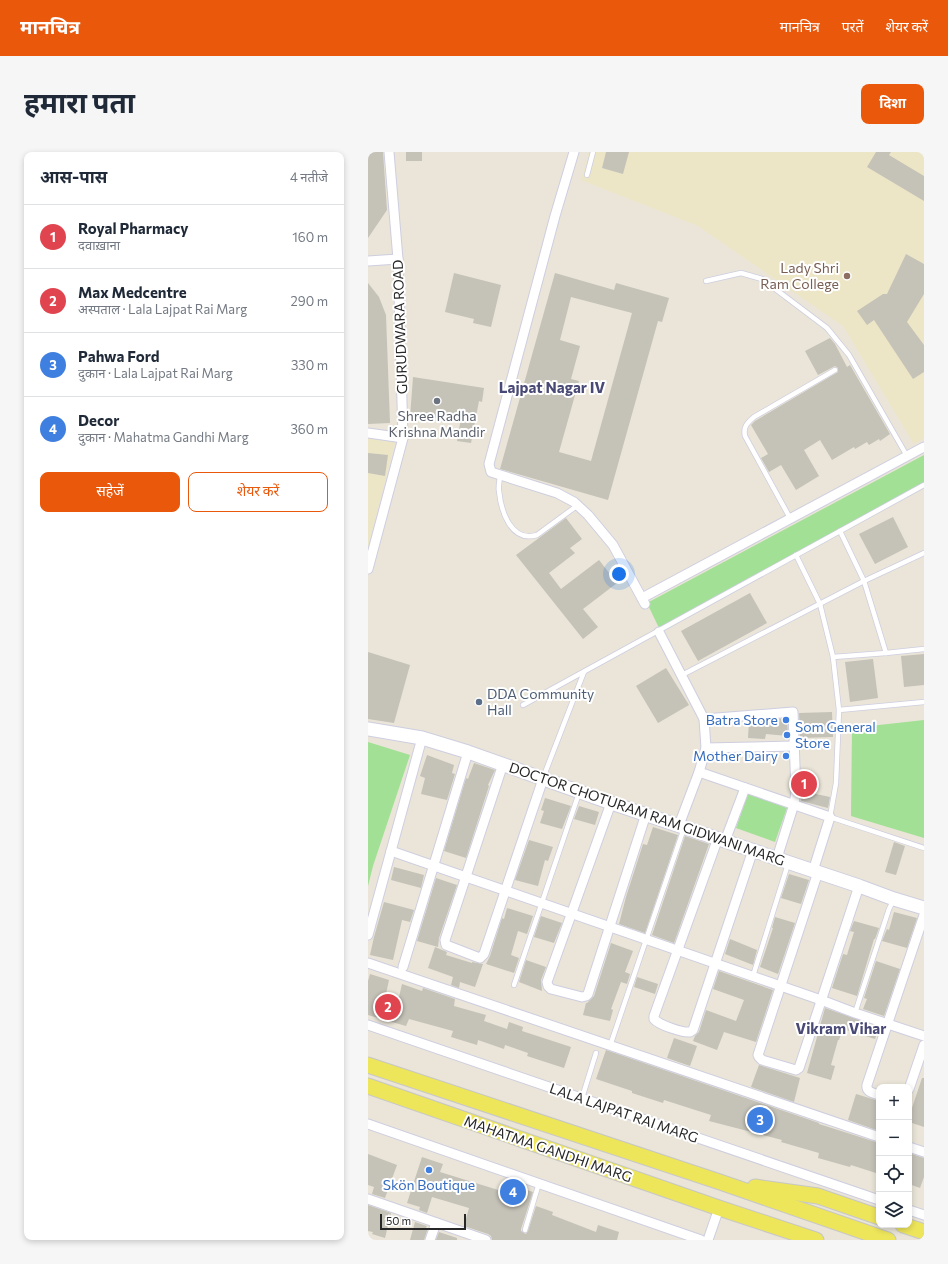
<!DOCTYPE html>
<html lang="hi">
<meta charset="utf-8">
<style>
body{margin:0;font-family:Commissioner,"Noto Sans Devanagari",sans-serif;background:#f6f6f7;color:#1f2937}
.controls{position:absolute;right:12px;bottom:12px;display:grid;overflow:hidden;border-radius:8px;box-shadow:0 2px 6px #0003}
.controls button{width:36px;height:36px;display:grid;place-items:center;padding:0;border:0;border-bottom:1px solid #e0e1e3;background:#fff;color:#1f2937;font:20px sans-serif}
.scale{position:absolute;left:12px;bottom:10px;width:86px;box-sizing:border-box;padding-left:4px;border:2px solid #272727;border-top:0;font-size:11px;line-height:14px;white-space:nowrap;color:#272727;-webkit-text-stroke:3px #fff;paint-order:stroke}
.you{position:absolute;left:251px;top:422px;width:14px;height:14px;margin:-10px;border:3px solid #fff;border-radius:50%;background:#1a73e8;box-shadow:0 0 0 6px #1a73e833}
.badge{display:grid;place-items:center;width:26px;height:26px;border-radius:50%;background:#ea580c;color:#fff;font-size:13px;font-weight:700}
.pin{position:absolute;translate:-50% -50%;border:2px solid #fff;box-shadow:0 1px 4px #0006}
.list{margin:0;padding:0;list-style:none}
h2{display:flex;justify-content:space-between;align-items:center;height:52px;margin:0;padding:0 16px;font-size:17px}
h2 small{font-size:13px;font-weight:400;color:#747a83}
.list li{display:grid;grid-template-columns:26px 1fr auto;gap:12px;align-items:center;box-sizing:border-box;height:64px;padding:0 16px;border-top:1px solid #e0e1e3}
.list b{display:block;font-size:15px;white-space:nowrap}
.list p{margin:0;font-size:13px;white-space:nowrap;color:#747a83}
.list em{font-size:13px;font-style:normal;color:#747a83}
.actions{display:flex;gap:8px;padding:12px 16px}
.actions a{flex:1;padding:9px 0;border:1px solid #ea580c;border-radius:8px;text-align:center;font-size:14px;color:#ea580c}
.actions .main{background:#ea580c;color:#fff}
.icon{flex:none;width:22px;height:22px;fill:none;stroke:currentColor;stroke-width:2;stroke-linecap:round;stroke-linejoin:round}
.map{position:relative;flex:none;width:556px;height:1088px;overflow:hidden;border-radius:8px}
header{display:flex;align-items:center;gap:24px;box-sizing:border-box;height:56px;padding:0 20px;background:#ea580c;color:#fff}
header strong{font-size:19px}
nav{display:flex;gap:22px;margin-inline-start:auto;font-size:14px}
.intro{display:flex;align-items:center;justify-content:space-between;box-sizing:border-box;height:96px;padding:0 24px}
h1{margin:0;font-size:28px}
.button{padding:10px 18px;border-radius:8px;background:#ea580c;color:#fff;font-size:14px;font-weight:700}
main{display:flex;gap:24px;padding:0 24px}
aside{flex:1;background:#fff;border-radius:8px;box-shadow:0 2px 6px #0003}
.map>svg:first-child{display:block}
.education{fill:#ece6c7}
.green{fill:#a1e095}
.building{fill:#c5c2b8;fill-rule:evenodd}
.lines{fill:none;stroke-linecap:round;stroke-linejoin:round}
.lane-casing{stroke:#cecee0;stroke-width:6}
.street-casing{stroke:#cecee0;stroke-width:11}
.secondary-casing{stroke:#cecee0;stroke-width:15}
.primary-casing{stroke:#c7c7c7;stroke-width:17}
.lane{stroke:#fff;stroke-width:4.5}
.street{stroke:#fff;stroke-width:9}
.secondary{stroke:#fff;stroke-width:13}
.primary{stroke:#ede55a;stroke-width:15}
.education-dot{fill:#8d6e63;stroke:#fff;stroke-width:1.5}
.worship-dot{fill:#6b7280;stroke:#fff;stroke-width:1.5}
.service-dot{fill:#5c6f8a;stroke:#fff;stroke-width:1.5}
.shop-dot{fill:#3f7fe0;stroke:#fff;stroke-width:1.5}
.labels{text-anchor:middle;stroke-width:4;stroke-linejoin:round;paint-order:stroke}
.education-label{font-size:14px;fill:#785e54;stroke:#fff;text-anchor:end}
.street-label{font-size:14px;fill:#272727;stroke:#fff}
.worship-label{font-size:14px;fill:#5b616d;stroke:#fff}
.service-label{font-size:14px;fill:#4e5e75;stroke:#fff;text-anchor:start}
.shop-label{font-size:14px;fill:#366cbe;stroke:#fff;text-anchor:end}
.neighbourhood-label{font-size:15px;font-weight:bold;fill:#494976;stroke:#fff}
</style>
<header>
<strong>मानचित्र</strong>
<nav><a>मानचित्र</a><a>परतें</a><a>शेयर करें</a></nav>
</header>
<div class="intro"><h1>हमारा पता</h1><a class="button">दिशा</a></div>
<main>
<aside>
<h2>आस-पास<small>4 नतीजे</small></h2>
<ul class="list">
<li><span class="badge" style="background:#e0444e">1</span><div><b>Royal Pharmacy</b><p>दवाख़ाना</p></div><em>160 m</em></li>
<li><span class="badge" style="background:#e0444e">2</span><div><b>Max Medcentre</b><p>अस्पताल · Lala Lajpat Rai Marg</p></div><em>290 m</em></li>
<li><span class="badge" style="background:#3f7fe0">3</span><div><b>Pahwa Ford</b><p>दुकान · Lala Lajpat Rai Marg</p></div><em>330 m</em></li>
<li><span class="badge" style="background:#3f7fe0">4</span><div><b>Decor</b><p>दुकान · Mahatma Gandhi Marg</p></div><em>360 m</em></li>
</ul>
<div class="actions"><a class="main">सहेजें</a><a>शेयर करें</a></div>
</aside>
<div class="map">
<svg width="556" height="1088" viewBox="0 0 556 1088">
<rect width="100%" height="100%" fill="#eae5d8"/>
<g class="education">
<path d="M221 0H556V286L546 292 475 174 330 74 213 28Z"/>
<path d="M0 286 27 290 0 395Z"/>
</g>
<g class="green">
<path d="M556 303V331L292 478 279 451Z"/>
<path d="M556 568V686L483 664 484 576Z"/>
<path d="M0 590 42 603 5 714 0 734Z"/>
<path d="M380 642 419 656 407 690 368 676Z"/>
</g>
<g class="building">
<path d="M0 0H15L19 58 0 86Z"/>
<rect x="38" y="0" width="16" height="9"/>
<path d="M238 0H261L255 22 234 16Z"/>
<path d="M508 0H523L521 3 556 24V49L499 15Z"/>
<path d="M538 102 556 112V142L539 170 556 193V220L545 227 506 168 499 173 489 159 515 142H519Z"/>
<path d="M86 121 133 133 123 175 105 171 106 167 77 160Z"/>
<path d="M187 121 246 138 248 131 301 146 294 170 290 169 240 348 132 317ZM203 145 264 161 223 309 191 300 211 229 203 227 212 194 192 188Z"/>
<path d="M0 131 11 145 18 163 22 271 0 272Z"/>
<path d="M462 186 467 192 479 215 482 213 522 282 512 289 511 287 501 293 499 290 487 297 486 295 464 308 452 288 436 298 451 324 428 338 413 313 401 320 393 306 400 302 383 273 387 269 470 220V216L467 214 450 223 437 199Z"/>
<path d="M45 225 116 236 114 250 111 249 103 291 89 289 93 266 42 265Z"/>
<path d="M0 301 20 303 17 324 0 321Z"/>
<path d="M525 365 540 395 507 412 491 382Z"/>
<path d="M198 366 214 387 202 396 207 401 181 421 193 437 231 408 249 431 215 457 230 475 215 487 148 403Z"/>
<path d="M382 441 399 471 330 509 313 479Z"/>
<path d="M0 500 42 513 26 571 0 567Z"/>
<path d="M556 502V533L536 535 533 504Z"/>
<path d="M505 507 510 546 482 550 477 510Z"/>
<path d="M298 516 321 553 290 571 268 534Z"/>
<path d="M464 560 465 585 432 586 431 561Z"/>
<path d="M419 566 420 584 398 582 397 587 380 586 381 569Z"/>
<path d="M59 603 86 613 84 621 87 622 79 648 53 642 57 626 52 624Z"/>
<path d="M106 611 127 618 120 633 121 634 98 706 76 699 98 626 100 627Z"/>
<path d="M434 639 462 645 460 656 433 649Z"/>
<path d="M177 646 203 654 194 677 172 671 176 659 173 658Z"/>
<path d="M211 654 231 660 227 673 206 667Z"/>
<path d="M285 675 310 683 277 781 251 772 258 745 275 692 279 693Z"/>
<path d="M317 684 341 692 306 791 284 783Z"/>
<path d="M161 688 185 695 180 709 177 708 170 734 147 728Z"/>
<path d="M526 690 537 694 528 723 517 720Z"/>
<path d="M26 715 56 723 53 736 23 728Z"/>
<path d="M421 722 441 728 433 752 413 746Z"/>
<path d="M68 726 89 733 71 786 70 795 49 789Z"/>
<path d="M16 750 46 758 42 770 34 768 25 808 2 803 6 785Z"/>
<path d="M139 756 165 764 159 782 150 779 143 803 151 806 146 821 118 812 122 804 134 766 136 767Z"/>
<path d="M526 760 549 766 539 796 514 789 519 777 521 778Z"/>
<path d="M173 764 194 771 186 791 166 785Z"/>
<path d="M407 765 427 771 410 822 392 815 405 776H404Z"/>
<path d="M486 769 511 776 507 787H506L489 844 464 836 475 802 479 803 486 780 482 779Z"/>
<path d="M362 787 389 798 385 813 357 802Z"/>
<path d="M243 791 265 799 257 820 262 822 259 832 253 830 243 857 245 858 242 869 215 863 218 851H219L226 844Z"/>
<path d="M67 795 79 800 78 803 104 811V810L115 812 107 835 92 830 91 836 83 833 85 825 60 816Z"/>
<path d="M158 808 178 815 173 828 174 839 151 830Z"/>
<path d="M508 809 532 817 516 864 495 857 499 847 496 846Z"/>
<path d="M351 819 405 838 388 890 356 880 349 898 325 889 327 884 331 880 338 858 368 869 376 848 345 837Z"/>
<path d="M2 822 21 828 18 842 31 845 34 832 54 839 55 836 87 847 86 854 118 863 116 869 139 877 141 870 155 875 154 879 203 895 196 916 159 904 160 901 137 893 136 897 110 888 109 893 83 885 85 879 41 867 38 874 0 863V829Z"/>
<path d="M269 825 290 832 287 842 266 835Z"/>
<path d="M457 856 511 875 507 887 475 877 471 888H470L463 913 467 914 463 928 439 921Z"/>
<path d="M306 886 329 894 322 914 299 906Z"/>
<path d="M238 898 451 971V972L511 991V1022L483 1013 482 1015 450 1006 451 1001 413 990 414 988 341 969 343 963 296 948 295 951 264 941V939L228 927Z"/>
<path d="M391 913 432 926 426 950 383 935Z"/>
<path d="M554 926H556V975L541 970V965Z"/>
<path d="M488 942 511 949V979L480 968Z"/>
<path d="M541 1001 556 1006V1025L552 1036 541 1032Z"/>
<path d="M0 1002 29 1013 17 1046 4 1042 6 1035 0 1033Z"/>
<path d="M54 1005 75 1012 72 1020 101 1029 140 1041 143 1033 165 1040 153 1077V1079L156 1081 158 1082 160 1079 168 1054 185 1060 184 1063 228 1080 230 1073 251 1080 249 1088H124L123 1084 120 1082 96 1074 101 1056 64 1045 59 1061 51 1058 52 1055 39 1051Z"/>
<path d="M0 1053 23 1061 17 1086 4 1082 5 1080 0 1079Z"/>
<path d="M47 1070 59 1074 58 1076H60L56 1088H42Z"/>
<path d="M71 1080 89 1086V1088H68Z"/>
</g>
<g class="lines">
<defs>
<g id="lane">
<path d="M219 23 225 0"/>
<path d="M338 129 373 121 394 127 459 176 481 203 539 304"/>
<path d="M132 323C132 328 130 334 131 339 133 359 143 391 169 383L210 353"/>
<path d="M422 366 377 284C375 275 379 271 386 265L467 218"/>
<path d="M472 379 496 429 518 501"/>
<path d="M428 403 452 452 465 505 518 501 556 497"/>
<path d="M465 505 471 558 556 550"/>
<path d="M314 523 496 429 556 401"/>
<path d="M155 553 556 333"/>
<path d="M471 558 468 631 462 665 556 696"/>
<path d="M175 626 216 520"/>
<path d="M385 824 420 712"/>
<path d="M146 833 211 641"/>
<path d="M487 861 521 757 526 747"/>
<path d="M242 894 316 676"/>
<path d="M214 946 228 901"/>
<path d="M157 1078 171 1031"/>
</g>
<g id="street">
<path d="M206 0 187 64 121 312 123 320 189 341 206 350 220 363 245 393 277 452"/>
<path d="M0 109 30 107"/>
<path d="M0 281 35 286"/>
<path d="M0 417 35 286 30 107 21 0"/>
<path d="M274 446 556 295"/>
<path d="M291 480 336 567 338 596 331 620 311 673"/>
<path d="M336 567 425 560 428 640 426 652 409 706"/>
<path d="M338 596 426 594"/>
<path d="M135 612 77 788 78 793 109 805 112 806 116 802 175 627"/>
<path d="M331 620 462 665 445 719"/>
<path d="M243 651 179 830 180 834 183 837 214 845 218 844 220 842 278 662"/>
<path d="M350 686 286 864V867C291 873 315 881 322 880L325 878 385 698"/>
<path d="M357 689 377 636"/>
<path d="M23 699 453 848 487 861 556 884"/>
<path d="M450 720 390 903 391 905 394 908 428 918 431 916 491 734"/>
<path d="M0 783 54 586"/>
<path d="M0 811 511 985"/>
<path d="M35 815 100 600"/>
<path d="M0 873 511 1048"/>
<path d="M541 937 556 893"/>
<path d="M511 943C505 941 498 940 499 933L556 763"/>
<path d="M0 972 333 1088"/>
<path d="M541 995 556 1000"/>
<path d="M0 1047 118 1088"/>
<path d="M541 1058 556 1063"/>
<path d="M62 1088 68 1071"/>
<path d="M340 1088 351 1056"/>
</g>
<path id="secondary" d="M0 577 54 586 100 600 243 651 491 734 526 747 556 756"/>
<g id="primary">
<path d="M0 913 352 1030 520 1088"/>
<path d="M0 934 351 1056 448 1088"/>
<path d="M387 1035 450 1044 511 1065"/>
<path d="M535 1073 556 1080"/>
</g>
</defs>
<use href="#lane" class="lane-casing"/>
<use href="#street" class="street-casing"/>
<use href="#secondary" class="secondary-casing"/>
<use href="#primary" class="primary-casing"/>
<use href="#lane" class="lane"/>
<use href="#street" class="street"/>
<use href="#secondary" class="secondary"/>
<use href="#primary" class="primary"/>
</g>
<circle class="education-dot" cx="479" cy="124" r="4"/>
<circle class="worship-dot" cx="69" cy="249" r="4"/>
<circle class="service-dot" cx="111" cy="550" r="4"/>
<g class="shop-dot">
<circle cx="418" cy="568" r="4"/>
<circle cx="419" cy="583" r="4"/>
<circle cx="418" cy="604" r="4"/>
<circle cx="61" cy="1018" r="4"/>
</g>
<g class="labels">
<g class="education-label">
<text x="471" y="121">Lady Shri<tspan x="471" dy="16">Ram College</tspan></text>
</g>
<g class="street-label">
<text transform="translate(32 175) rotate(-92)" y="5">GURUDWARA ROAD</text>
<text transform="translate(279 662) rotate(19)" y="5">DOCTOR CHOTURAM RAM GIDWANI MARG</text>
<text transform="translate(256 961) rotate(19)" y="5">LALA LAJPAT RAI MARG</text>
<text transform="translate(180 997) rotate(19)" y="5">MAHATMA GANDHI MARG</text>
</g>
<g class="worship-label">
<text x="69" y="269">Shree Radha<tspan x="69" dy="16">Krishna Mandir</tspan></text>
</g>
<g class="service-label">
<text x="119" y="547">DDA Community<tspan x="119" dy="16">Hall</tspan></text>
</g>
<g class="shop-label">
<text x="410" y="573">Batra Store</text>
<text x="427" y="580" text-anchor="start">Som General<tspan x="427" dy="16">Store</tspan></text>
<text x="410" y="609">Mother Dairy</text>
<text x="61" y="1038" text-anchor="middle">Skön Boutique</text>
</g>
<g class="neighbourhood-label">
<text x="184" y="241">Lajpat Nagar IV</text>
<text x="473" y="882">Vikram Vihar</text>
</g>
</g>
</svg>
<div class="controls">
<button>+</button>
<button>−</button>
<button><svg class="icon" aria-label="locate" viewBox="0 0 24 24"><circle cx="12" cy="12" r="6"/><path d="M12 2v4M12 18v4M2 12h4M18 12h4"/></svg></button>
<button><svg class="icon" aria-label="layers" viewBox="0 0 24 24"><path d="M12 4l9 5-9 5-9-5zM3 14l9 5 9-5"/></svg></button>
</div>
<div class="scale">50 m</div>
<div class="you"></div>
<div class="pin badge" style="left:436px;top:632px;background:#e0444e">1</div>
<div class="pin badge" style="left:20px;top:855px;background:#e0444e">2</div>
<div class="pin badge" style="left:392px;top:968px;background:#3f7fe0">3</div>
<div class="pin badge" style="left:145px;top:1040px;background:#3f7fe0">4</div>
</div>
</main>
